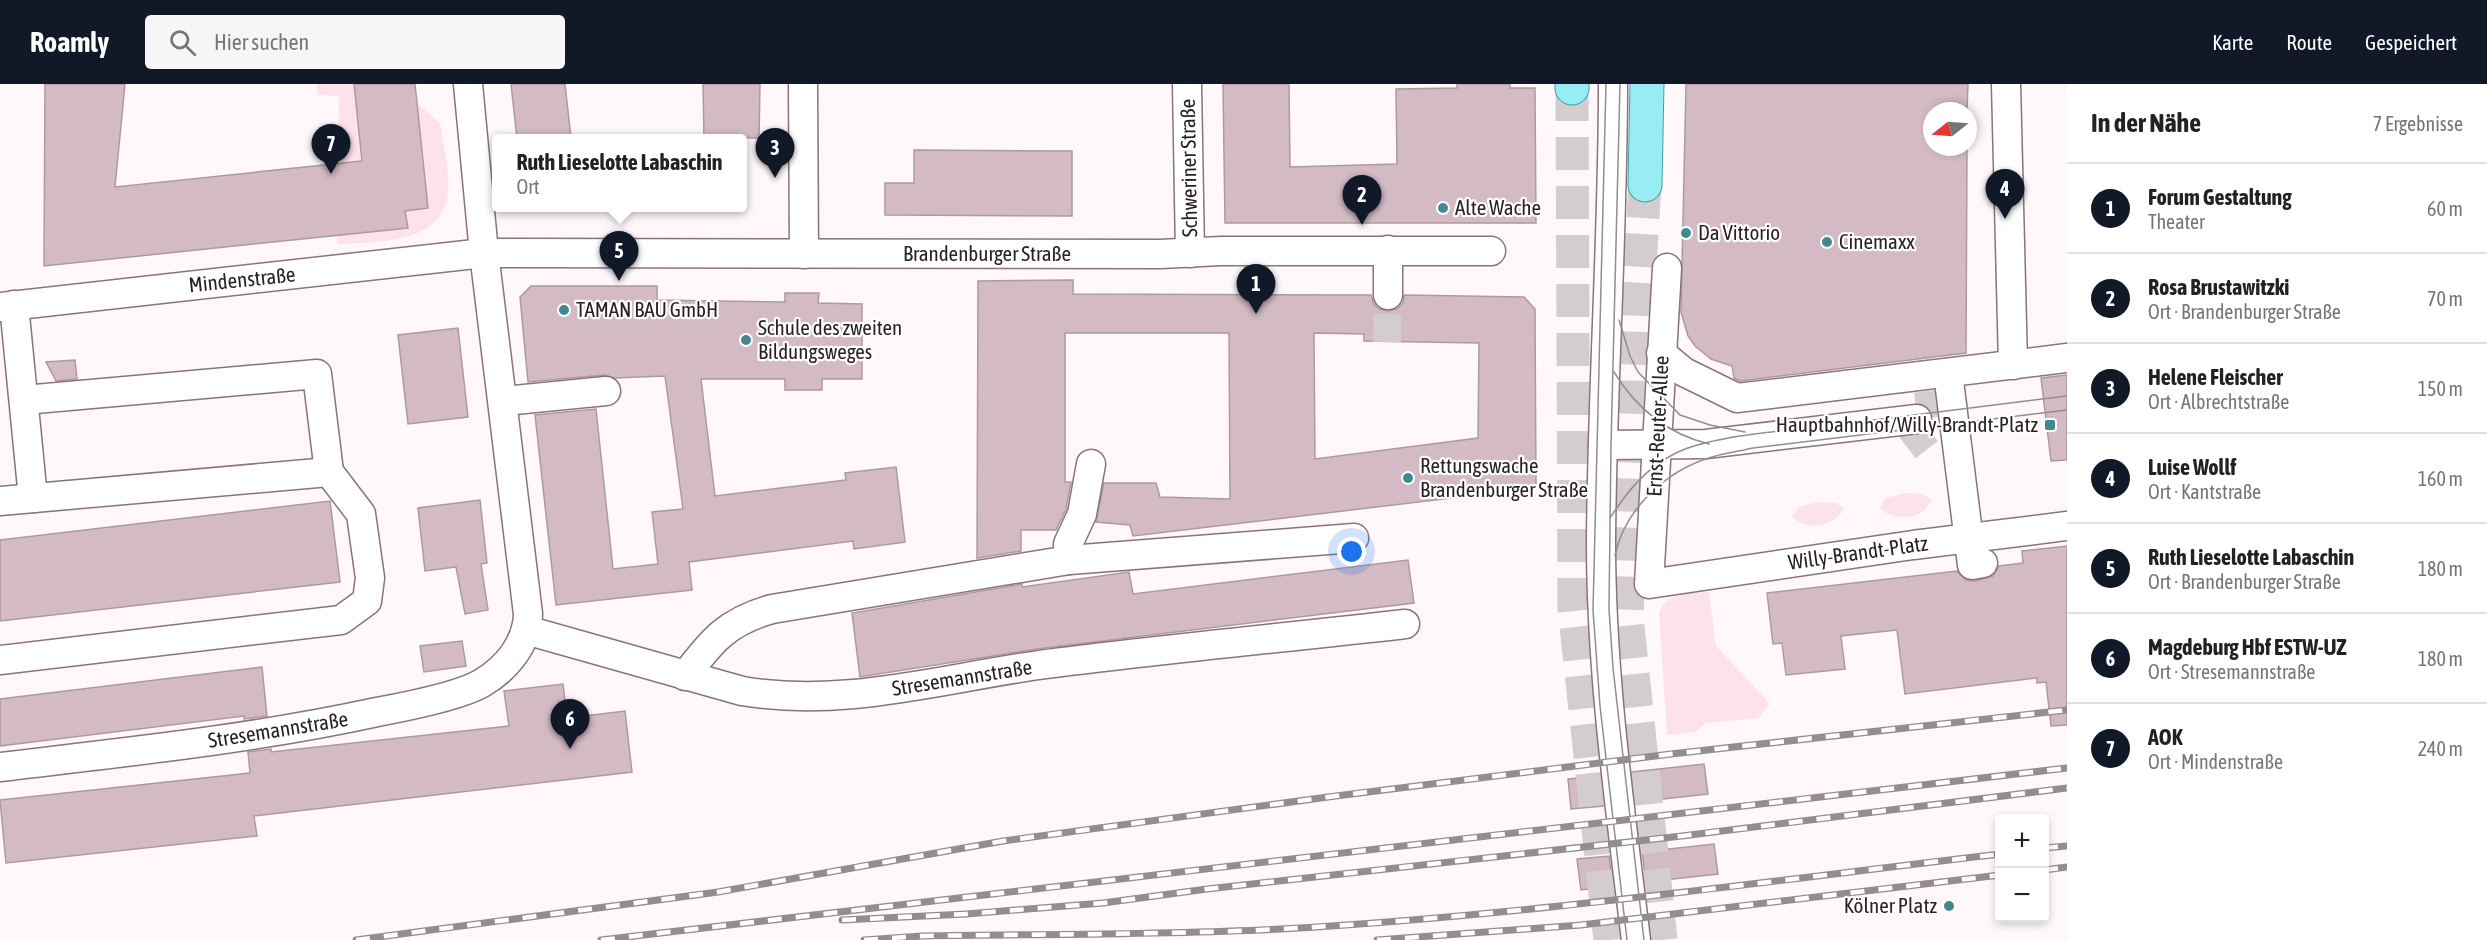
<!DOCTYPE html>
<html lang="de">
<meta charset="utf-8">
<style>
body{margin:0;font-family:"Asap Condensed",sans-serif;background:#f6f6f6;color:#222}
.controls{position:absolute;right:18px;bottom:18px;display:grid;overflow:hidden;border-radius:6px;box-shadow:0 3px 9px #0003}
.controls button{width:54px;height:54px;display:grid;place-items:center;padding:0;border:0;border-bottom:2px solid #e0e0e0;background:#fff;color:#222;font:30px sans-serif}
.compass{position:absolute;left:1923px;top:18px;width:54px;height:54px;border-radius:50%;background:#fff;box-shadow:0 3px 9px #0003;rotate:253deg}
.you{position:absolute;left:1352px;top:468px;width:21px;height:21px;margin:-15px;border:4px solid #fff;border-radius:50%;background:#1a73e8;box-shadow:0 0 0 9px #1a73e833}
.badge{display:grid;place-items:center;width:39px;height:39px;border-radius:50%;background:#111827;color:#fff;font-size:20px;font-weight:700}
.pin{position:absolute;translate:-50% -50px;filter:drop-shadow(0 2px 3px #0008)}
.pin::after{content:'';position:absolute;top:32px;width:21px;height:18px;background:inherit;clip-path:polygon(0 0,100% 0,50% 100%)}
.popup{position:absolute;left:492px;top:50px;width:255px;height:78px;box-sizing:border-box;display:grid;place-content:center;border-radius:6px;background:#fff;filter:drop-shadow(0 2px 4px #0005);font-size:20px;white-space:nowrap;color:#767676}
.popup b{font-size:22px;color:#222}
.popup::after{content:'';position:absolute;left:50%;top:100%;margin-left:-12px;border:12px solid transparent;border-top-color:#fff}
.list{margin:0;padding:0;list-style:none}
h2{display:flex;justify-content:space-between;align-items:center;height:78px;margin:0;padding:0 24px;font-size:26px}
h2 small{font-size:20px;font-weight:400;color:#767676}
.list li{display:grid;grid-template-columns:39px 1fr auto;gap:18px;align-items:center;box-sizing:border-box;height:90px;padding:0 24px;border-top:2px solid #e0e0e0}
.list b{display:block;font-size:22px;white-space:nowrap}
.list p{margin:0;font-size:20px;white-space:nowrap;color:#767676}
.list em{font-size:20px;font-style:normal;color:#767676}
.icon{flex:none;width:33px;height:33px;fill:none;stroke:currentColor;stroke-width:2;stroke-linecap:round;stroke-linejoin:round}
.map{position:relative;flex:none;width:2067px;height:856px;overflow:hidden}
header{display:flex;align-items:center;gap:36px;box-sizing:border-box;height:84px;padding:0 30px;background:#111827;color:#fff}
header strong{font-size:28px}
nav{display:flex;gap:33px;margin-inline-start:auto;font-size:21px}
.search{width:420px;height:54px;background:#f6f6f6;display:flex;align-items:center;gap:15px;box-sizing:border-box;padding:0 21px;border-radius:6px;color:#767676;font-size:22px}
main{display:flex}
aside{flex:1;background:#fff}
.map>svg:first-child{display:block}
.green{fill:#fde2ec}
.building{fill:#d3bac4;stroke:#b098a1;stroke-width:1.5;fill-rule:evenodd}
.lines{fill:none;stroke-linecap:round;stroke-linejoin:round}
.minor-tunnel{stroke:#d4cdcf;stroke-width:28;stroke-dasharray:28 14;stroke-linecap:butt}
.major-tunnel{stroke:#d4cdcf;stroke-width:33;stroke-dasharray:33 16;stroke-linecap:butt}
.minor-casing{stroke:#8a737c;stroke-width:31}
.major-casing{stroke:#459ea6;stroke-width:35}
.minor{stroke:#fff;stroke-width:28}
.major{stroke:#98edf4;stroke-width:33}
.tram{stroke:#948c8f;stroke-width:1.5}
.rail-casing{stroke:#948c8f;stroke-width:7}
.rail{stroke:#fff;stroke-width:4.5;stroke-dasharray:14;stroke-linecap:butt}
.poi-dot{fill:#41898f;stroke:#fff;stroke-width:2}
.labels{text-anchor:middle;stroke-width:4.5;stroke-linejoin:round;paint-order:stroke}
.street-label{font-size:21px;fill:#2a2125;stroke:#fff}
.poi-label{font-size:21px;fill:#2a2125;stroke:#fff;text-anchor:start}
</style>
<header>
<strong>Roamly</strong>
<div class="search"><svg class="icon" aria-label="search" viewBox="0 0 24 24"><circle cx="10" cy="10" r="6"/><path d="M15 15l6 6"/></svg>Hier suchen</div>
<nav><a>Karte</a><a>Route</a><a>Gespeichert</a></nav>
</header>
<main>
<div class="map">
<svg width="2067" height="856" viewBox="0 0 2067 856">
<rect width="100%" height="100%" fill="#fef8fa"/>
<g class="green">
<path d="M317 0H412L414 17 440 39C443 61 450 86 448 108 444 161 375 158 337 160L339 12 317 11Z"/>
<path d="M1905 409 1923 410 1931 416C1929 419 1928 423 1926 425 1917 436 1888 435 1880 424L1886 414Z"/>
<path d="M1818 418 1836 419 1844 425C1834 442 1807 449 1792 432L1799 423Z"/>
<path d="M1709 508 1716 562 1770 620 1758 634 1706 639 1695 648 1667 651 1659 529C1666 508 1691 510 1709 508Z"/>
</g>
<g class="building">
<path d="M45 0H125L115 103 362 77 354 0H415L428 124 405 127 408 144 44 182Z"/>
<path d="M511 0H565L571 54H517Z"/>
<path d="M703 0H760L759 54H704Z"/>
<path d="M1223 0H1289L1290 83 1397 80 1396 5 1457 4V0H1510V4H1535L1536 139H1225Z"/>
<path d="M1686 0H1968L1967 27H1932V63H1967L1966 269 1740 297 1734 294 1732 282 1711 275 1695 262 1688 252 1681 228Z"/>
<path d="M914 66 1072 67V132L885 131V99H914Z"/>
<path d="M1073 196V210L1371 211 1374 220 1379 225 1387 227 1397 225 1403 219 1404 211 1524 213 1535 225 1536 404 1133 452 1130 441 1096 438 1104 399H1156L1160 413 1230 415 1229 249H1065V398H1071L1066 425 1056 446H1021V467L977 474 978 197ZM1314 249 1364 250V257L1479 259 1478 354 1315 375Z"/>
<path d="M531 202H657V216L785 218V209H819L818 219 862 220V295H822V306H785V295H701L715 412 846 396 845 389 896 383 905 458 854 465 853 457 689 478 692 506 556 521 535 331 596 325 613 485 658 480 652 428 683 425 665 292 615 294 604 291 528 298 520 213Z"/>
<path d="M458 244 468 333 408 340 398 251Z"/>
<path d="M75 276 77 295 56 297 46 278Z"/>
<path d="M2067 291V376L2051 377 2041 294Z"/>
<path d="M480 416 487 479 481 480 488 526 465 530 456 483 425 487 418 424Z"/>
<path d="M330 417 340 498 0 537V456Z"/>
<path d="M2067 462V641L2051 642 2046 598 2037 599V594L1905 610 1897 546 1841 552 1845 585 1786 591 1782 559 1773 560 1767 509 1957 487 1966 496 1975 497 1993 492 1999 482 2023 479 2022 467Z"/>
<path d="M1408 476 1414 519 1037 565 860 593 852 529 1022 500V503L1129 488 1133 510Z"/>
<path d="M462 557 466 582 424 588 420 562Z"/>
<path d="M262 583 267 632 244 635V632L0 662V615Z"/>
<path d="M563 600 567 634 625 627 632 688 254 732 257 752 6 779 0 716 250 689 248 668 271 665V668L509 642 504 607Z"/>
<path d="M1704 680 1708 710 1636 718 1632 688Z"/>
<path d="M1600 692 1603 722 1571 725 1568 695Z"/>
<path d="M1714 760 1718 790 1646 798 1642 768Z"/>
<path d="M1609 772 1613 802 1581 806 1577 775Z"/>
</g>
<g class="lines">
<g class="minor-tunnel">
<path d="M1387 258 1388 211"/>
<path d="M1907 363 1932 344 1928 307"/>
</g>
<g class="major-tunnel">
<path d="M1572 4 1574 524 1610 856"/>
<path d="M1645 101 1638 216 1627 533 1661 856"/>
</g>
<defs>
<g id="minor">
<path d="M803 0 804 170"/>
<path d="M1187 0 1190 169"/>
<path d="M1613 0C1613 153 1602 305 1601 458 1601 591 1620 724 1636 856"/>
<path d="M2006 0 2013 281"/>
<path d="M1667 184 1649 500 1913 461 2067 442"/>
<path d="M1388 211V166"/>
<path d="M14 221 33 414"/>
<path d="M0 223 484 169 1160 170 1221 167H1491"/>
<path d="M1661 269 1684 288 1737 314 2067 274"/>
<path d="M1948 289 1972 481 1983 479"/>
<path d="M504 317 606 307"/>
<path d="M1603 361 1706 360 1917 335"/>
<path d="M0 417 329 388 317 290 24 316"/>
<path d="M1069 476 1068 460 1082 430 1091 380"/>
<path d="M526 546 742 607C843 624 939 595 1039 581 1161 565 1283 554 1405 540"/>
<path d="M0 576 341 536 367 517 370 494 361 430 329 388"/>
<path d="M685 592C712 556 728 537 772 525L1069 476 1354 454"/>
<path d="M0 683C126 668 253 655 377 628 404 623 460 612 482 599 507 584 527 560 528 530L484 169 468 0"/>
</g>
<g id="major">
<path d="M1572 0V4"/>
<path d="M1645 101 1647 0"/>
</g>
</defs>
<use href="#minor" class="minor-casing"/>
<use href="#major" class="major-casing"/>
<use href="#minor" class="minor"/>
<use href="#major" class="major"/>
<g class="tram">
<path d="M1606 0 1593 526 1600 622 1627 856"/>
<path d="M1620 0 1611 361 1609 525 1613 584 1644 856"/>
<path d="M1619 236 1630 272 1638 288 1680 331 1710 341 1745 348"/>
<path d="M1614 288C1636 324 1668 350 1709 360"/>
<path d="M1610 434C1627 408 1645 385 1674 370 1708 352 1777 348 1817 343 1900 333 1984 322 2067 312"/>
<path d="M1615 472C1624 425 1667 386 1712 373 1725 369 1740 367 1753 364L2067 326"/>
</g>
<defs>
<g id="rail">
<path d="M2044 764 2067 762"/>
<path d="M2044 786 2067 783"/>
<path d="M842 836 966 830 1103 819 1207 805 1682 752 2067 704"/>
<path d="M356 856 718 808 1003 757 1328 713 1671 670 2067 626"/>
<path d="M601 856 2067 684"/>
<path d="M864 856 922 852C1041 850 1161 851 1281 845 1521 832 1760 798 2000 770"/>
<path d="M1377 856 1581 841 2000 791"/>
</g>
</defs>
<use href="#rail" class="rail-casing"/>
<use href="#rail" class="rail"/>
</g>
<g class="poi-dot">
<circle cx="1443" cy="124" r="6"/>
<circle cx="1686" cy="149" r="6"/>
<circle cx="1827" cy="158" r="6"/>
<circle cx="564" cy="226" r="6"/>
<circle cx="746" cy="256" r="6"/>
<rect x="2044" y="335" width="12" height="12" rx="3"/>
<circle cx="1408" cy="394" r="6"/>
<circle cx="1949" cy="822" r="6"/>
</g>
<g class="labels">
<g class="street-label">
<text transform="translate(1189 84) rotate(-91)" y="7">Schweriner Straße</text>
<text x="987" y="177">Brandenburger Straße</text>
<text transform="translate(242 196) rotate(-6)" y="7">Mindenstraße</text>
<text transform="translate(1658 342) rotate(-87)" y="7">Ernst-Reuter-Allee</text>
<text transform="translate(1858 469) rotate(-8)" y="7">Willy-Brandt-Platz</text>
<text transform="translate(962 594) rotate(-9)" y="7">Stresemannstraße</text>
<text transform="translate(278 646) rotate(-9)" y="7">Stresemannstraße</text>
</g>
<g class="poi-label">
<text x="1455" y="131">Alte Wache</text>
<text x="1698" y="156">Da Vittorio</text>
<text x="1839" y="165">Cinemaxx</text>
<text x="576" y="233">TAMAN BAU GmbH</text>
<text x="758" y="251">Schule des zweiten<tspan x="758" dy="24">Bildungsweges</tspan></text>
<text x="2038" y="348" text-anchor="end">Hauptbahnhof/Willy-Brandt-Platz</text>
<text x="1420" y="389">Rettungswache<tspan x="1420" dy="24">Brandenburger Straße</tspan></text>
<text x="1937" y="829" text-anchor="end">Kölner Platz</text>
</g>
</g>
</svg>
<div class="controls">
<button>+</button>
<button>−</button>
</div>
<svg class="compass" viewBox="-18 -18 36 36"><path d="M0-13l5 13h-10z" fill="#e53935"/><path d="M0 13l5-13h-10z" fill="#767676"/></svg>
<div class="you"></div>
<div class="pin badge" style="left:1256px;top:230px">1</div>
<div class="pin badge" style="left:1362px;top:141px">2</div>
<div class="pin badge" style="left:775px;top:94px">3</div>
<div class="pin badge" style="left:2005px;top:135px">4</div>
<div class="pin badge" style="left:619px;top:197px">5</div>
<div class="popup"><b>Ruth Lieselotte Labaschin</b>Ort</div>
<div class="pin badge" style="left:570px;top:665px">6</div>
<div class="pin badge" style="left:331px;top:90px">7</div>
</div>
<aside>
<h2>In der Nähe<small>7 Ergebnisse</small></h2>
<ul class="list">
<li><span class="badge">1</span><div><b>Forum Gestaltung</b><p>Theater</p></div><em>60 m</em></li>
<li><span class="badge">2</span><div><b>Rosa Brustawitzki</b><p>Ort · Brandenburger Straße</p></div><em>70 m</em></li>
<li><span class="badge">3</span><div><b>Helene Fleischer</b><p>Ort · Albrechtstraße</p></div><em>150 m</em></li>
<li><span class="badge">4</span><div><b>Luise Wollf</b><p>Ort · Kantstraße</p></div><em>160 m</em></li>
<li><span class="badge">5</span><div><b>Ruth Lieselotte Labaschin</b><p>Ort · Brandenburger Straße</p></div><em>180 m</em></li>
<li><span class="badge">6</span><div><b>Magdeburg Hbf ESTW-UZ</b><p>Ort · Stresemannstraße</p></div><em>180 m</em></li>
<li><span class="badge">7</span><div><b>AOK</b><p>Ort · Mindenstraße</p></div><em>240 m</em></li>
</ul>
</aside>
</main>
